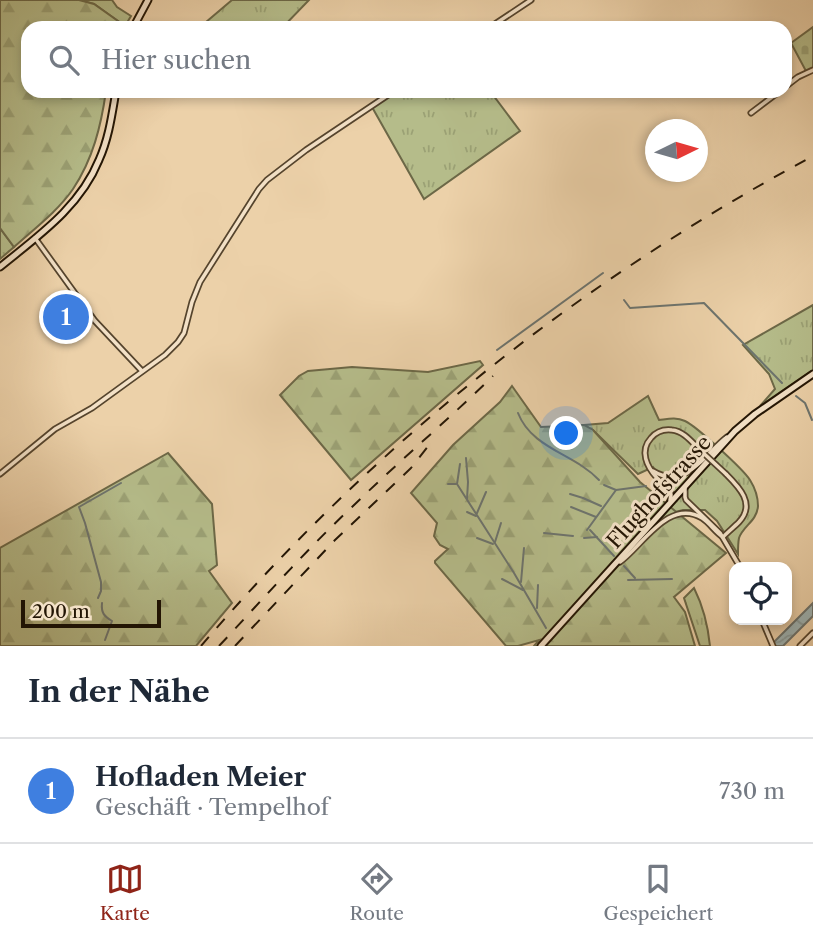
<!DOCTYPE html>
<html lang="de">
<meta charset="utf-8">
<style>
body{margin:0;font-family:"Libre Caslon Text",serif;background:#f6f6f7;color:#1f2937}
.controls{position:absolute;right:21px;bottom:21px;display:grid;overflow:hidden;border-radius:14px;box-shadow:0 4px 10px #0003}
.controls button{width:63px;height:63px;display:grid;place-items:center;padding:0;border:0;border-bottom:2px solid #e0e1e3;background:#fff;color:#1f2937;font:35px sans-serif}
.compass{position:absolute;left:645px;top:119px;width:63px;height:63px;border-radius:50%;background:#fff;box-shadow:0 4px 10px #0003;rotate:85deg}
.scale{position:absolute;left:21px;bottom:18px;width:140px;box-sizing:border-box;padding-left:7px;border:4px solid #231504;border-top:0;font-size:19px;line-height:24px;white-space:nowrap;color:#231504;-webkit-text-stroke:5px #f3e1c7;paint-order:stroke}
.you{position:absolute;left:567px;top:434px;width:24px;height:24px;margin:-18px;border:5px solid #fff;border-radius:50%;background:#1a73e8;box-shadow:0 0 0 10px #1a73e833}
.badge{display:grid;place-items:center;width:46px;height:46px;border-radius:50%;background:#8f2418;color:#fff;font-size:23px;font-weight:700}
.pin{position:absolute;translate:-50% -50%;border:4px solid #fff;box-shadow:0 2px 7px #0006}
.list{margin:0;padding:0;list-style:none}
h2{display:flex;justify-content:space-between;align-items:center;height:91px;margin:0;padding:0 28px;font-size:30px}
h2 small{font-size:23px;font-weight:400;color:#747a83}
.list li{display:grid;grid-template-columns:46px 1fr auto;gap:21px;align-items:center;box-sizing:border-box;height:105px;padding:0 28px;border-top:2px solid #e0e1e3}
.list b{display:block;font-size:26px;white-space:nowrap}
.list p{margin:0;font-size:23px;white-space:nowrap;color:#747a83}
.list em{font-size:23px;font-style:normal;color:#747a83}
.icon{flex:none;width:38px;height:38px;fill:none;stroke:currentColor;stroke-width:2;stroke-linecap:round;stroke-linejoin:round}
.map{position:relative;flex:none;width:813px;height:646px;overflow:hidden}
.search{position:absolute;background:#fff;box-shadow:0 4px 10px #0003;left:21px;right:21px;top:21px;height:77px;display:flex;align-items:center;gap:18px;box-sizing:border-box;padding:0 24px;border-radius:21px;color:#747a83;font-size:26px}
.sheet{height:196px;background:#fff}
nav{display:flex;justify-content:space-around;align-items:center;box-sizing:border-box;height:98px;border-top:2px solid #e0e1e3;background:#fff;font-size:19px;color:#747a83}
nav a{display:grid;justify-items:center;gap:4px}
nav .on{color:#8f2418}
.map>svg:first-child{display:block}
.grass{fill:url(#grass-tufts);stroke:#6c6847;stroke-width:2}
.forest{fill:url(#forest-firs);stroke:#6c6847;stroke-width:2}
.cemetery{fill:url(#cemetery-stones);stroke:#6c6847;stroke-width:2}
.water{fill:url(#water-waves);stroke:#6d746e;stroke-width:2}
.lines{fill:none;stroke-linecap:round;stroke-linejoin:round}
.stream{stroke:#6d746e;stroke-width:2}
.street-casing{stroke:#55442d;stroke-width:7}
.secondary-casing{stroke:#231504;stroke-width:9}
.street{stroke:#f3e1c7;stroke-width:3.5}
.secondary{stroke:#f3e1c7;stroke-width:5}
.rail{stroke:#231504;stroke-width:2;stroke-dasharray:12 12;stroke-linecap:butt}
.street-bridge-casing{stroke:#55442d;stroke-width:7;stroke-linecap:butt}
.street-bridge{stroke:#f3e1c7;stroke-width:3.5}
.labels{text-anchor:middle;stroke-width:6;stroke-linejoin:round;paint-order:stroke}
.street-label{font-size:21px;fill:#231504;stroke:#f3e1c7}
</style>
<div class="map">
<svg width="813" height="646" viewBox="0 0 813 646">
<defs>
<pattern id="grass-tufts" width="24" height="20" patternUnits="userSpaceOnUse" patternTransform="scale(1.75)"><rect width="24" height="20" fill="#b5bc8a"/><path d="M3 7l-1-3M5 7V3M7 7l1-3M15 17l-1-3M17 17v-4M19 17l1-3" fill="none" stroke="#9ba175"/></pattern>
<pattern id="forest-firs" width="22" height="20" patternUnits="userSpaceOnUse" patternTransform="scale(1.75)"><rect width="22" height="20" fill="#b5bc8a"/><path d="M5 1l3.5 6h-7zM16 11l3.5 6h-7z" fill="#9ba175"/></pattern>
<pattern id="cemetery-stones" width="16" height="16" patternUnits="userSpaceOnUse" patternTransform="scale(1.75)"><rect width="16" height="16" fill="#b5bc8a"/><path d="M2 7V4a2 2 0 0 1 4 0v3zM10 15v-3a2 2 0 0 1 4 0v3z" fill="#9ba175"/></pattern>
<pattern id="water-waves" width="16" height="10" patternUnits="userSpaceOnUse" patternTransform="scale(1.75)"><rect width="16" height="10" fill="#9eb4b4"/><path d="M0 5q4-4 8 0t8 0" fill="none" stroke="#889a99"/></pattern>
</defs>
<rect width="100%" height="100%" fill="#ecd1a9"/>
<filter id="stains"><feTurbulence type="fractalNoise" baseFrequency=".00286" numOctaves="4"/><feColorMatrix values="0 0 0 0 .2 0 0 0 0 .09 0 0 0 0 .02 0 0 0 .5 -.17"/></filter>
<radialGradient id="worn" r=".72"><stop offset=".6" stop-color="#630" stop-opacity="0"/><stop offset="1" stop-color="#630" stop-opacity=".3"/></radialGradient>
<g class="grass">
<path d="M79 0H112L117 7 131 16 125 26 94 4Z"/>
<path d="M232 0H309L282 28H199Z"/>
<path d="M396 91H490L520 131 424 199 372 107Z"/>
<path d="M0 228 14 247 0 259Z"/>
<path d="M813 305V370L760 406 775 389 769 374 743 345Z"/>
<path d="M648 396 659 420C668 419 676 417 685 421 696 426 743 469 750 480 755 488 758 496 758 506 757 521 743 526 739 538 738 543 738 549 738 554L717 521 705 510H683L664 515 679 497 661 479 653 467 638 474 593 430 584 425 608 423Z"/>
<path d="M694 588C703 606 708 626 710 646H700L684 598Z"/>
</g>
<g class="forest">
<path d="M0 0H79L94 4 125 26 124 28H28V91H106C101 126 93 159 73 189 58 211 34 229 14 247L0 228Z"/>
<path d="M480 361 483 365 351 480 280 395 299 376 308 371 352 367 428 372Z"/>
<path d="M512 386 541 427 584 425 593 430 640 482 726 553 674 597 685 612 695 646H534L539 640 518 646H506L435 563V561L448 549 440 545 434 536 437 523 411 493 453 445 500 402Z"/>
<path d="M168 453 212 504 217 565 209 571 232 603 196 646H0V548Z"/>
</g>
<path class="cemetery" d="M813 27V70L807 73 791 43Z"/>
<path class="water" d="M813 603V616L783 646H770Z"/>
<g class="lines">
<g class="stream">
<path d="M624 300 630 308 704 303 782 383"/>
<path d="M497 350 603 273"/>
<path d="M796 396 805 403 812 420"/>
<path d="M518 413C532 449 575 454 599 480"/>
<path d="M466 458 468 482 467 499"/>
<path d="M460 464 457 484 514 573 546 628"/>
<path d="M448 484H456"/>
<path d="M604 485 616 490 646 486"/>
<path d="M570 494 583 498 601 506"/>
<path d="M571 507 596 517"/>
<path d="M467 512 476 516"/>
<path d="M477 513 486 492"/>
<path d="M587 530 616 490"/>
<path d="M590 530 614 556"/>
<path d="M544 533 573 536"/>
<path d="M477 538 493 544"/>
<path d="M584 538 597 537"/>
<path d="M495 542 501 523"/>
<path d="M624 566 635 578"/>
<path d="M502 579 523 590"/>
<path d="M628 580 672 579"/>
<path d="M521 582 524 548"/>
<path d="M98 598 101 591V582L85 523 79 507 121 483"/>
<path d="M102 603C101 613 104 616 112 621L105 640"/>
<path d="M537 608 538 585"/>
</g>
<defs>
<g id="street">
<path d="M489 28 531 0"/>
<path d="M785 87 798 77 813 70"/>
<path d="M751 113 780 91"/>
<path d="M35 238 95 321 142 371"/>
<path d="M653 471C685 491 705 454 727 437"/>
<path d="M0 474 55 429 92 408 165 355 178 342 184 333 192 302 200 282 259 189 267 180 306 150 394 91"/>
<path d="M685 488V497L686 500 720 533 740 567"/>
<path d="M670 500C671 496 672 494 669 490 666 485 661 482 657 478 647 467 639 451 651 438 656 432 664 429 672 430 683 431 691 441 699 449"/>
<path d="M723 537C728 532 734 527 739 522 756 504 739 487 726 474"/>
<path d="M620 562C643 545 669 498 702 518 710 523 715 532 723 537"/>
<path d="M762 620 773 646"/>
<path d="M800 646 813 633"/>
</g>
<g id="secondary">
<path d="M133 28 148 0"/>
<path d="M0 267C38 236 80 207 99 160 109 138 112 114 116 91"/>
<path d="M541 646 735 431 755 414 813 374"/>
</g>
</defs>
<use href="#street" class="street-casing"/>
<use href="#secondary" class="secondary-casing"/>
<use href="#street" class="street"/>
<use href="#secondary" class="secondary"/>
<g class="rail">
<path d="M201 646C372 446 581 280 813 156"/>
<path d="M219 646C263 599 305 551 352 507 398 462 447 421 493 376"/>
<path d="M235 646 335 540 411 468 429 445"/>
</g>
<defs>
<path id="street-bridge" d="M699 449 726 474"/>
</defs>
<use href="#street-bridge" class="street-bridge-casing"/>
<use href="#street-bridge" class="street-bridge"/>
</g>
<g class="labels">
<g class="street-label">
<text transform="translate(659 492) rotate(-48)" y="7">Flughofstrasse</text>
</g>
</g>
<rect width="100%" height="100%" filter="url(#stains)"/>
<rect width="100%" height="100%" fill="url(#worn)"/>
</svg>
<div class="controls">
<button><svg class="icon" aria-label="locate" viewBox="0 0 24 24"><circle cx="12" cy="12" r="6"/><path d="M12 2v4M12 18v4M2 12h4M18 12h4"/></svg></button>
</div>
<svg class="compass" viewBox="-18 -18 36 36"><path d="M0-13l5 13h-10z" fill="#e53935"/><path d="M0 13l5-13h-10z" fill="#747a83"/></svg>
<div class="scale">200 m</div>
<div class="you"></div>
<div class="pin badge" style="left:66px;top:317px;background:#3f7fe0">1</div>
<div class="search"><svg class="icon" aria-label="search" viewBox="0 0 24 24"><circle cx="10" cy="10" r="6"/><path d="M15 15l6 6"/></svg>Hier suchen</div>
</div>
<section class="sheet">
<h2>In der Nähe<small></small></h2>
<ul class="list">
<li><span class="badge" style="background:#3f7fe0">1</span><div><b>Hofladen Meier</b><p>Geschäft · Tempelhof</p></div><em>730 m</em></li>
</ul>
</section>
<nav>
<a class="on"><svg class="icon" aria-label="map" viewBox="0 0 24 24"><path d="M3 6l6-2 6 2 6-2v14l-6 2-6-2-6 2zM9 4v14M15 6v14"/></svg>Karte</a>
<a><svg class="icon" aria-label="directions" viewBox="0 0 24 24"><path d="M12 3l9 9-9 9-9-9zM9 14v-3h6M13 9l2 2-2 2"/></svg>Route</a>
<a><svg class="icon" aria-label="saved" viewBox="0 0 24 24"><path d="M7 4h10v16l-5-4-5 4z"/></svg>Gespeichert</a>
</nav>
